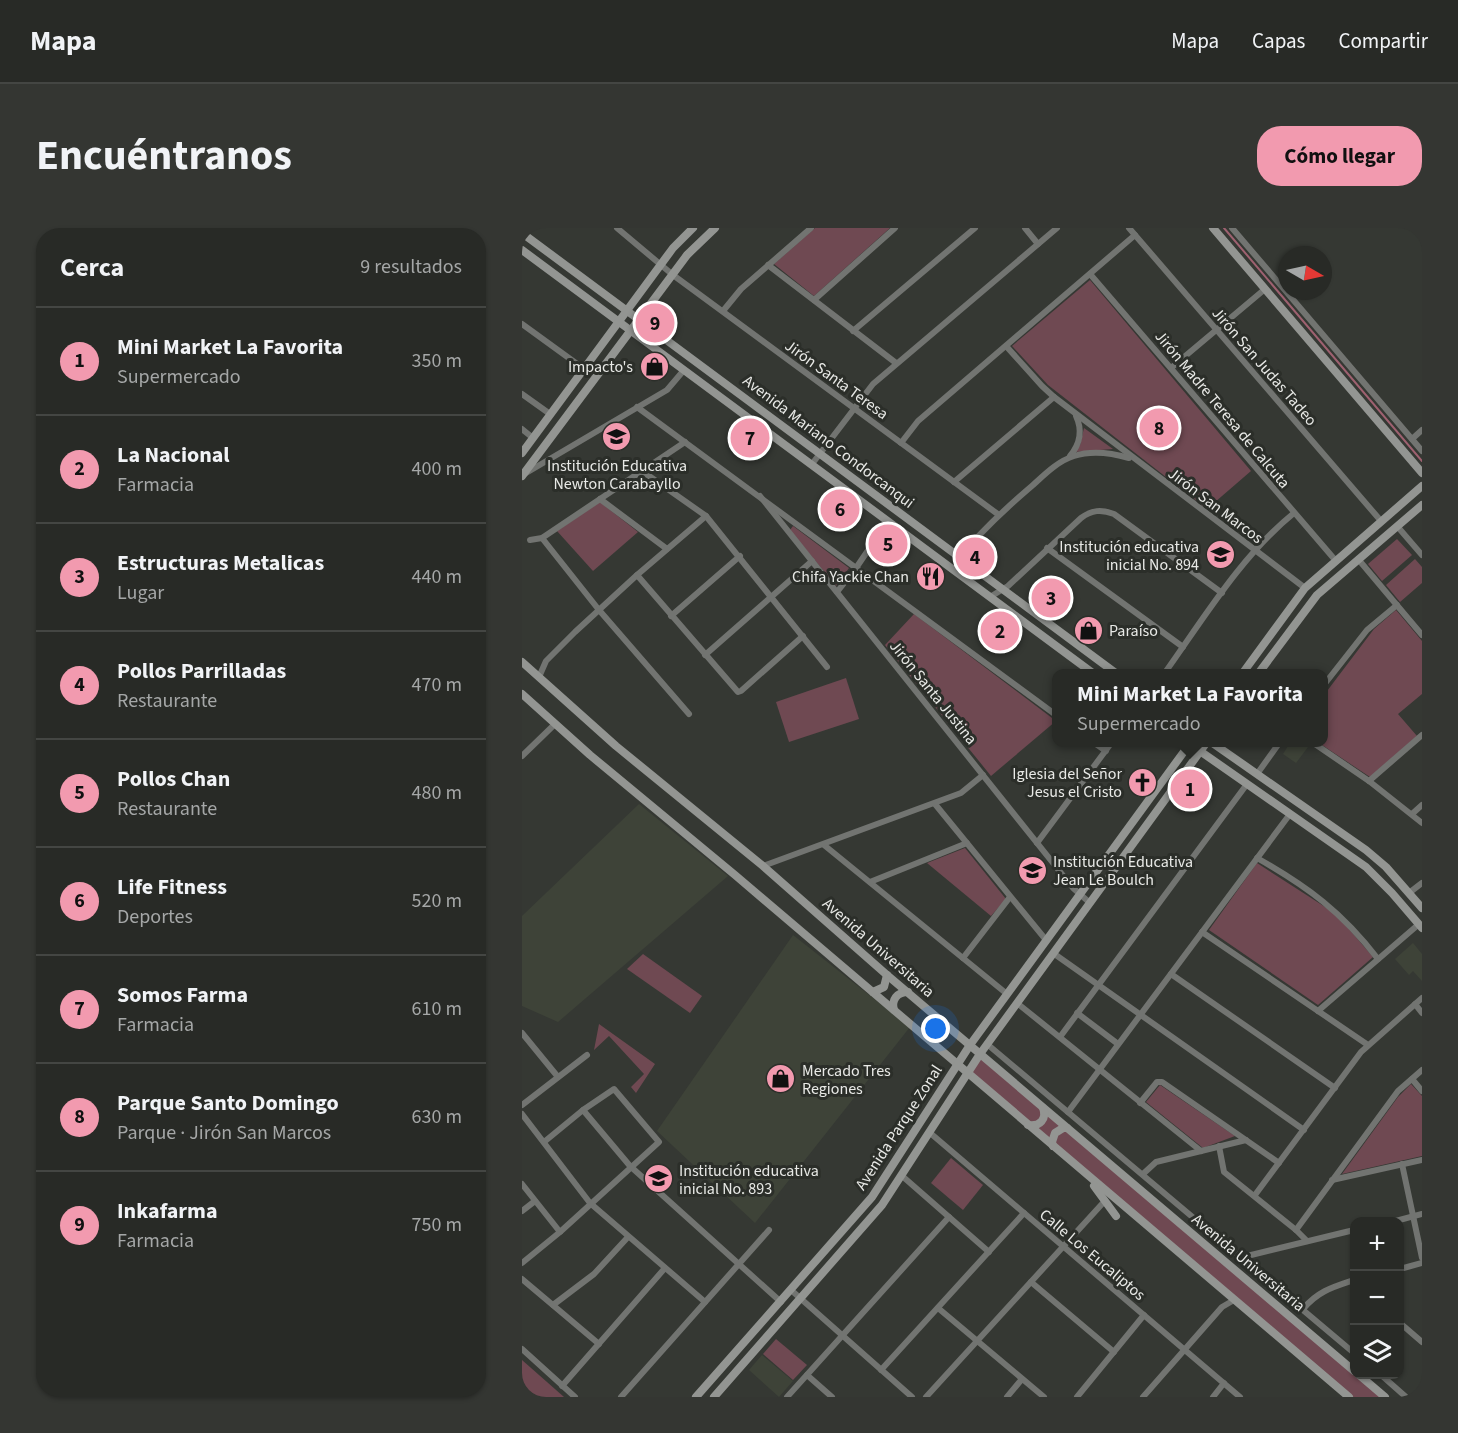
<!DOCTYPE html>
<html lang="es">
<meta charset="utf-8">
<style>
body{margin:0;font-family:"Source Sans 3",sans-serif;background:#343632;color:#f1f3f6}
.controls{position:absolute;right:18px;bottom:18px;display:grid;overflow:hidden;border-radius:12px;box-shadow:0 2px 4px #0004}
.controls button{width:54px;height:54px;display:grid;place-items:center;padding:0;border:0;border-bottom:2px solid #444643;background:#282a26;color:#f1f3f6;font:30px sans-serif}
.compass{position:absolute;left:756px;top:18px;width:54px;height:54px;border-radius:50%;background:#282a26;box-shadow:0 2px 4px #0004;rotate:99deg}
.you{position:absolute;left:414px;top:801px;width:21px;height:21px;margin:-15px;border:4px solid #fff;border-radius:50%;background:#1a73e8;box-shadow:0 0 0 9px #1a73e833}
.badge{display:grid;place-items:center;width:39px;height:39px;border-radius:50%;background:#f29aaf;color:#111;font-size:20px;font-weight:700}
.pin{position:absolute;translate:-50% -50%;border:3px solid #fff;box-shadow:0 2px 6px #0006}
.popup{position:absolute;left:530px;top:441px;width:276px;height:78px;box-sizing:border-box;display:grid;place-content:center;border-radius:12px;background:#282a26;filter:drop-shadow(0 2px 4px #0005);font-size:20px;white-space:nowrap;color:#a5a7a7}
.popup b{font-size:22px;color:#f1f3f6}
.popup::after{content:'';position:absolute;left:50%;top:100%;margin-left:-12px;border:12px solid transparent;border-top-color:#282a26}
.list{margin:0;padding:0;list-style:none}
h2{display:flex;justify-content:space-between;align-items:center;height:78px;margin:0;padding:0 24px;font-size:26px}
h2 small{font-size:20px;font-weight:400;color:#a5a7a7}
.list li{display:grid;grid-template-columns:39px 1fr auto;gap:18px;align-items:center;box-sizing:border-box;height:108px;padding:0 24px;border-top:2px solid #444643}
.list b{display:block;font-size:22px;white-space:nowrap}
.list p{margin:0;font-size:20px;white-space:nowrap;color:#a5a7a7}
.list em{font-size:20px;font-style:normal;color:#a5a7a7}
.icon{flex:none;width:33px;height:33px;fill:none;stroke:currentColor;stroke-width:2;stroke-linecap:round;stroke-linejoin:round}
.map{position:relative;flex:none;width:900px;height:1169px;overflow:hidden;border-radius:24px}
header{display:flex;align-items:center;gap:36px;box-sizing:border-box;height:84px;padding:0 30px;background:#282a26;border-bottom:2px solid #444643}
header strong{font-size:28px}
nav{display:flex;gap:33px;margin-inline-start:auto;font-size:21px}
.intro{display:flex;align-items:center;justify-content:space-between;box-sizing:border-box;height:144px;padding:0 36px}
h1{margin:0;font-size:42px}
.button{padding:15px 27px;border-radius:24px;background:#f29aaf;color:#111;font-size:21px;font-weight:700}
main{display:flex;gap:36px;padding:0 36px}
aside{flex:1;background:#282a26;border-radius:24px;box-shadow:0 2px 4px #0004}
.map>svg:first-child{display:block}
.built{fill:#3e4338}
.green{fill:#6f4952}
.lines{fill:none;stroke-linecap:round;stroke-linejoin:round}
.stream{stroke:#9e6170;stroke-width:2}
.minor{stroke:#727471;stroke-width:6}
.secondary{stroke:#939592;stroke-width:8}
.labels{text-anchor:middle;stroke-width:6;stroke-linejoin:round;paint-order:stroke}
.poi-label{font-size:16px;fill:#e8e9e6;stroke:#2b2e29;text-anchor:end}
.street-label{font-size:16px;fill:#e8e9e6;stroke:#2b2e29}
</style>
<header>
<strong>Mapa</strong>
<nav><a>Mapa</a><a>Capas</a><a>Compartir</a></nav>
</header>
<div class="intro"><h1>Encuéntranos</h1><a class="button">Cómo llegar</a></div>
<main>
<aside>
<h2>Cerca<small>9 resultados</small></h2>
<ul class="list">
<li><span class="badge">1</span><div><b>Mini Market La Favorita</b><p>Supermercado</p></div><em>350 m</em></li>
<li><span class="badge">2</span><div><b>La Nacional</b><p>Farmacia</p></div><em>400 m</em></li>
<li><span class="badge">3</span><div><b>Estructuras Metalicas</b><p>Lugar</p></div><em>440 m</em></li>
<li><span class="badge">4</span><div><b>Pollos Parrilladas</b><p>Restaurante</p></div><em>470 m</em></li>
<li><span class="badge">5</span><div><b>Pollos Chan</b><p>Restaurante</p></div><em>480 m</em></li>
<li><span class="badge">6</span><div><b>Life Fitness</b><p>Deportes</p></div><em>520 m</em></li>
<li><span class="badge">7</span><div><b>Somos Farma</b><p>Farmacia</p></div><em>610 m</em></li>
<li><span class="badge">8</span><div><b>Parque Santo Domingo</b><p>Parque · Jirón San Marcos</p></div><em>630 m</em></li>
<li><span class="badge">9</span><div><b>Inkafarma</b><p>Farmacia</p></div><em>750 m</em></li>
</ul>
</aside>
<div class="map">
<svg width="900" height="1169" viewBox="0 0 900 1169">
<rect width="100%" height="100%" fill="#353833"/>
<g class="built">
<path d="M768 515H780L786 519 774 535 761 526Z"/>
<path d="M117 576 206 648 36 794 0 778V688Z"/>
<path d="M271 707 388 799 233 995 135 903Z"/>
<path d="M891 715 900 726V753L891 743 887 747 873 731Z"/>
<path d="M240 1127 271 1153 257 1169 227 1142Z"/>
</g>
<g class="green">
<path d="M293 0H368L292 68 252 36Z"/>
<path d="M568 52 729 243 685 281 526 157 490 118Z"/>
<path d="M562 200 591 221 553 224 558 217Z"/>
<path d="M78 274 116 304 71 343 35 303Z"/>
<path d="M271 298 327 340 314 358 268 302Z"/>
<path d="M875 311 890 327 860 353 846 336Z"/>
<path d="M893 331 900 339V355L878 374 864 357Z"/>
<path d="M874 382 900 413V466L876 486 895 508 848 549 797 515 801 514 802 467 852 401Z"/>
<path d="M392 386 534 493 469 548 363 417Z"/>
<path d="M324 450 337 491 267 514 254 474Z"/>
<path d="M443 620 484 671 469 688 405 635Z"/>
<path d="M735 635 814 686 851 729 796 777 687 702Z"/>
<path d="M121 726 180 768 168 785 105 741Z"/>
<path d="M77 796 133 836 114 865 109 859 122 846 87 808 72 822Z"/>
<path d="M459 831 858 1169H831L449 845Z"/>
<path d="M889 856 900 868V928L820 946 876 869Z"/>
<path d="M638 857 713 908 681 920 624 874Z"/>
<path d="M429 930 461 957 441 982 409 955Z"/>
<path d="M254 1111 285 1137 271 1152 241 1126Z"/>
<path d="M0 1132 42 1169H0Z"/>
</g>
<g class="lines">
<path class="stream" d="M702 0 900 233"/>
<g class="minor">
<path d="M95 0 151 47 477 287"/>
<path d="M503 0 516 16"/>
<path d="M607 0 859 293"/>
<path d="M710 0 900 223"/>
<path d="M246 37 374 135"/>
<path d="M568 46 814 333"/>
<path d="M292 72 373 0"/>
<path d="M201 83 219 61 289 0"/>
<path d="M0 96 62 141"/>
<path d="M331 103 453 0"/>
<path d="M484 118 520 158 532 169 783 360"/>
<path d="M649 140 743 61"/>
<path d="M0 166 28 186"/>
<path d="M115 179 534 487"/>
<path d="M0 201 11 210"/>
<path d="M890 211 900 202"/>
<path d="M379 215 396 193 613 7"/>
<path d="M548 228C558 216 561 203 554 188"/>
<path d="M290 236 351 156 535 0"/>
<path d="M120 243 184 288 305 439"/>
<path d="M4 245 145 162 162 142"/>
<path d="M432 254 532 169"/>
<path d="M238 268 551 660 568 675"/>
<path d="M78 271 145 321"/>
<path d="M875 298 900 327"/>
<path d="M20 310 77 382 167 486"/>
<path d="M8 312 20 310 163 214"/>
<path d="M525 320 661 419"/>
<path d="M438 329C460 302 484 280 511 257 523 246 536 233 552 228 570 222 590 225 607 230"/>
<path d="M836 331 900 407"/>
<path d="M115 347 216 464 219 463 281 408"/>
<path d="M315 364 334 340 366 293"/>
<path d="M468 369 486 358 559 290C570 282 579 281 592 286L700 365"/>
<path d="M149 388 218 328"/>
<path d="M183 427 290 333"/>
<path d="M642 446C682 390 719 328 772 285"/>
<path d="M17 449 24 433 53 404 115 347 184 288"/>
<path d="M801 458 845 402 875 377"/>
<path d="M571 514 584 523"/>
<path d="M790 514 847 553 900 595"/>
<path d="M0 528 33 496"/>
<path d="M735 546 758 514"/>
<path d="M847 553 900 507"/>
<path d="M413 576 524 712"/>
<path d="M890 586 900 577"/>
<path d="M515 615 590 514"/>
<path d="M302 617 485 766"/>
<path d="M735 630C786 659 820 684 856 731"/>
<path d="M241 638 439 565 461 547"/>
<path d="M348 654 445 615"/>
<path d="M887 665 900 655"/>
<path d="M680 704 846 817"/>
<path d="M531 725 782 902"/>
<path d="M441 730 488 669"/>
<path d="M649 746 813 860"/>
<path d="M495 775 679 923"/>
<path d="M893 776 900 785"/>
<path d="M796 783 897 696"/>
<path d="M555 785 596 816"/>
<path d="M0 805 36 849"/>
<path d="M538 809 725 556"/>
<path d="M465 816 832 1125"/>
<path d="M890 851 900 863"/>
<path d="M618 875 635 854H640L757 935"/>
<path d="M0 877 65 827"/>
<path d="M61 882 108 938 259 1074"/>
<path d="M546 884 768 586"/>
<path d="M0 886 68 975 183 1074"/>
<path d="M407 904 718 1169"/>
<path d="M697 918 702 944 774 1002 785 1013"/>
<path d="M880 936 900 1030"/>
<path d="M621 946 634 934 724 912"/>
<path d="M379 947 467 1024"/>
<path d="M810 952 900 932"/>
<path d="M0 956 38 1004"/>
<path d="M733 967 839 824 900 770"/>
<path d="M0 983 13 973"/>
<path d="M870 994 900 986"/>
<path d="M774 1002 876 863 900 842"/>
<path d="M721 1029 832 1002"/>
<path d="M0 1035 38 1004 137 914 92 861 61 882 22 914"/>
<path d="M878 1041 900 1035"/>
<path d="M0 1051 77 1116"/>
<path d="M509 1054 592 1124"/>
<path d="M269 1062 390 1169"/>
<path d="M31 1077 72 1046 106 1009"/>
<path d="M416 1080 522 1169"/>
<path d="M781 1081C796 1063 811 1059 832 1052"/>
<path d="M878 1095 900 1114"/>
<path d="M0 1121 53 1169"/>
<path d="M359 1142 502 985"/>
<path d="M858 1146 884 1169"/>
<path d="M285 1147 310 1169"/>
<path d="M40 1158 143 1040"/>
<path d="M99 1169 247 1002"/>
<path d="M265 1169 427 989"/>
<path d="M404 1169 580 976"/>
<path d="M485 1169 500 1151"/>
<path d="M555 1169 622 1087"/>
<path d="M621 1169 700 1079 712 1072"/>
<path d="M691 1169 702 1155"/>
</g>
<g class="secondary">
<path d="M691 0 900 245"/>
<path d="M0 5 595 446"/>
<path d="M0 22 572 446"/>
<path d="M0 225 151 20 171 0"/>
<path d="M0 248 165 27 193 0"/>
<path d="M0 434 94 518 241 638 365 747 832 1143"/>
<path d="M720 446 783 360 900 258"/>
<path d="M736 446 795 367 900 277"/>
<path d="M0 466 68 527 213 647 827 1169"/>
<path d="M665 514 844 639 870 665 900 700"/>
<path d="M689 514 844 622 864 639 900 680"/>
<path d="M351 764 362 759 365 747"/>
<path d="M372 782C369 772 375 764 386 764"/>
<path d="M506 897C518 899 525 891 521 880"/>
<path d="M531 918 530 914 533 905 541 900H545"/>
<path d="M572 958 594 988"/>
<path d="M836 1146 863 1169"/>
<path d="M174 1169 350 969 448 817 669 514"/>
<path d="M192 1169 360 977 458 826 685 514"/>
</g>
</g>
<defs>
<symbol id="shop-disc" viewBox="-11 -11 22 22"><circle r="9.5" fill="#f29aaf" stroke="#2b2e29"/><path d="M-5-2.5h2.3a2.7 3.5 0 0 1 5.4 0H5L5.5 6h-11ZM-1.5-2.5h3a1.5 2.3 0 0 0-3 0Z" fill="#111"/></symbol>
<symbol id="school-disc" viewBox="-11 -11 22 22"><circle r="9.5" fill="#f29aaf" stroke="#2b2e29"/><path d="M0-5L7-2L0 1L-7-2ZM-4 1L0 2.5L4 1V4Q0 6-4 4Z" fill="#111"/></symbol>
<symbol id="restaurant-disc" viewBox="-11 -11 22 22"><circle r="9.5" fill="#f29aaf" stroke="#2b2e29"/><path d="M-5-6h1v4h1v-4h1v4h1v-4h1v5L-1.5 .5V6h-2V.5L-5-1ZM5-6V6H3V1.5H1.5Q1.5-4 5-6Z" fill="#111"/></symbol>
<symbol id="church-disc" viewBox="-11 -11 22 22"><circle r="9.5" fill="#f29aaf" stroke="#2b2e29"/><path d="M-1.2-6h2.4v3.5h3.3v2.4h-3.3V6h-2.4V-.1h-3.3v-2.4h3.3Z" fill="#111"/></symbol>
</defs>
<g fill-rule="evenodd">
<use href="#shop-disc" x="116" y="122" width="33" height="33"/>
<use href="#school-disc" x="78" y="192" width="33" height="33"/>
<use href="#school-disc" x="682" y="310" width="33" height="33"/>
<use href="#restaurant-disc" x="392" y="332" width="33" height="33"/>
<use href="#shop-disc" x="550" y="386" width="33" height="33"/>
<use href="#church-disc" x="604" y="538" width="33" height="33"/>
<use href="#school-disc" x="494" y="626" width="33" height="33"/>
<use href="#shop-disc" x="242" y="834" width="33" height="33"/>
<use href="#school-disc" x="120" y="934" width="33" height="33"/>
</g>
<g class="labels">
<g class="poi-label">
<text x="111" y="144">Impacto's</text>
<text x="95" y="243" text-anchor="middle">Institución Educativa<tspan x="95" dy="18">Newton Carabayllo</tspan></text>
<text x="677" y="324">Institución educativa<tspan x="677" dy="18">inicial No. 894</tspan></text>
<text x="387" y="354">Chifa Yackie Chan</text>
<text x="587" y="408" text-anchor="start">Paraíso</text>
<text x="600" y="551">Iglesia del Señor<tspan x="600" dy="18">Jesus el Cristo</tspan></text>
<text x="531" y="639" text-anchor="start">Institución Educativa<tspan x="531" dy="18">Jean Le Boulch</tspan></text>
<text x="280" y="848" text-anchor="start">Mercado Tres<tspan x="280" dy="18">Regiones</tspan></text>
<text x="157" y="948" text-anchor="start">Institución educativa<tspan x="157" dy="18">inicial No. 893</tspan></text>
</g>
<g class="street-label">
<text transform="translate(743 138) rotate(49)" y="6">Jirón San Judas Tadeo</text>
<text transform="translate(315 151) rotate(36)" y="6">Jirón Santa Teresa</text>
<text transform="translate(701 181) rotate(50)" y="6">Jirón Madre Teresa de Calcuta</text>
<text transform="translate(307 213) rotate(37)" y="6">Avenida Mariano Condorcanqui</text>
<text transform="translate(694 277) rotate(37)" y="6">Jirón San Marcos</text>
<text transform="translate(412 464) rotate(51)" y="6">Jirón Santa Justina</text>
<text transform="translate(357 719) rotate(41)" y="6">Avenida Universitaria</text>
<text transform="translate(376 899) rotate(-57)" y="6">Avenida Parque Zonal</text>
<text transform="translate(571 1026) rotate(40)" y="6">Calle Los Eucaliptos</text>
<text transform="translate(727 1034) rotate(40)" y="6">Avenida Universitaria</text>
</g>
</g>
</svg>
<div class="controls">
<button>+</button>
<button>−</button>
<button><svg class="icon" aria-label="layers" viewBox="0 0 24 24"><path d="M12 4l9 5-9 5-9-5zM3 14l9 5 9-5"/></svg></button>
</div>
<svg class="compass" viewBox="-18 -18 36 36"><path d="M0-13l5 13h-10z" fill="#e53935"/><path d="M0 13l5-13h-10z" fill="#a5a7a7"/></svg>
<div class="you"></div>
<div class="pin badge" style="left:668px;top:561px">1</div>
<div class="popup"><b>Mini Market La Favorita</b>Supermercado</div>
<div class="pin badge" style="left:478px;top:403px">2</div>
<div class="pin badge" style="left:529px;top:370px">3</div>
<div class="pin badge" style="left:453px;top:329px">4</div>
<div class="pin badge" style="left:366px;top:316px">5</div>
<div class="pin badge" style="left:318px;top:281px">6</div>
<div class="pin badge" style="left:228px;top:210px">7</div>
<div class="pin badge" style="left:637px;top:200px">8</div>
<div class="pin badge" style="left:133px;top:95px">9</div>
</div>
</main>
